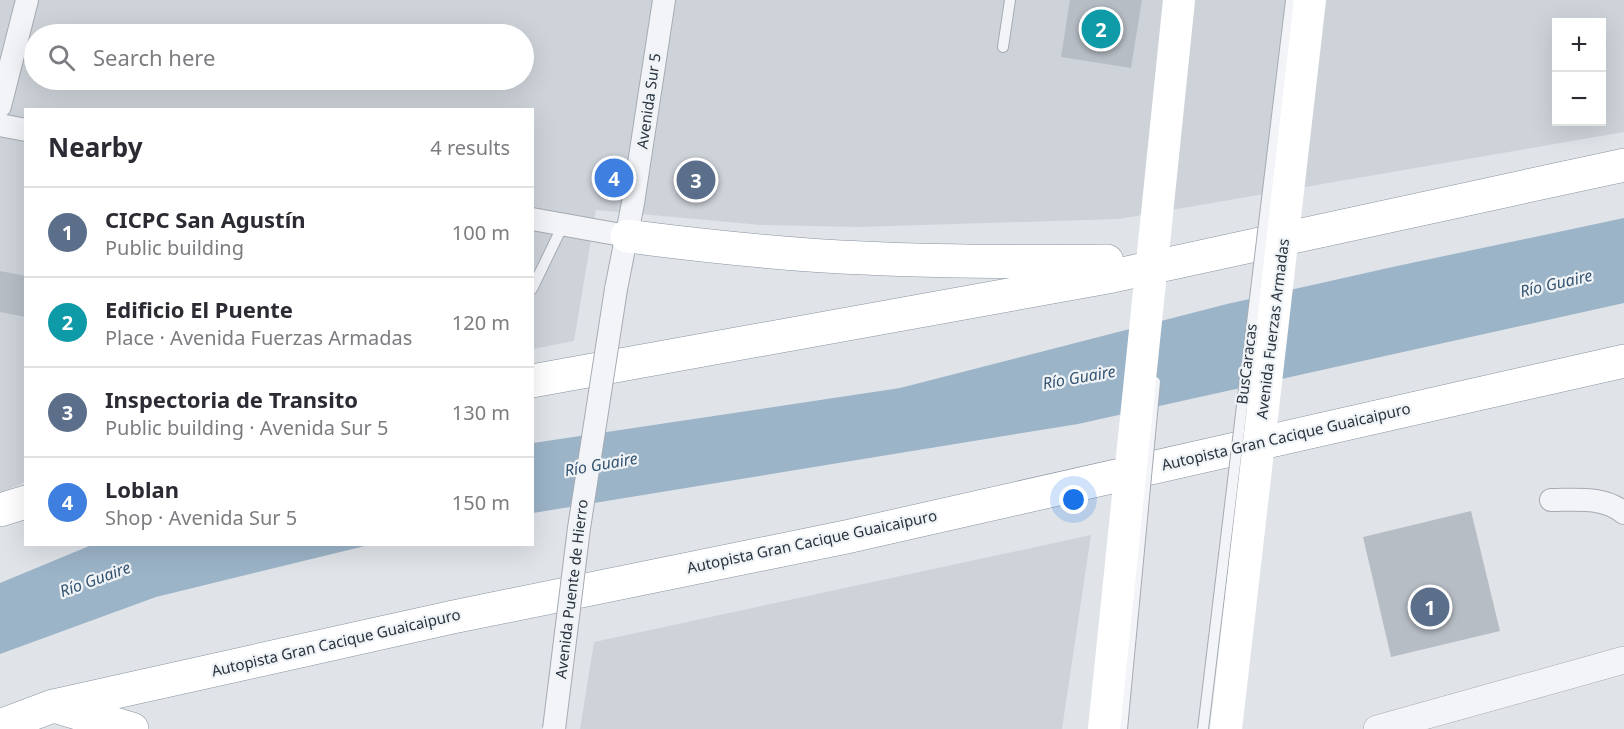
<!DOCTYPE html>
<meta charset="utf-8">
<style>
body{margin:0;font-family:"Noto Sans",sans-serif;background:#f2f2f3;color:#2b2b33}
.controls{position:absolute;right:18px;top:18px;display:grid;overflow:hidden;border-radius:0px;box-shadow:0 6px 24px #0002}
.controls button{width:54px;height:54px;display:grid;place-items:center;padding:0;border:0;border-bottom:2px solid #e1e1e2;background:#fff;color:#2b2b33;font:30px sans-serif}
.you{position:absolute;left:1074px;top:500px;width:21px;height:21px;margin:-15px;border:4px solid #fff;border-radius:50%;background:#1a73e8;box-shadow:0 0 0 9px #1a73e833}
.badge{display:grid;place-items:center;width:39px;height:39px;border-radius:50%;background:#cb4865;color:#fff;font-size:20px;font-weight:700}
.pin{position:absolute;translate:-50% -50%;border:3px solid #fff;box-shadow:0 2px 6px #0006}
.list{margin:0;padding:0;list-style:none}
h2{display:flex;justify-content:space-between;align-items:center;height:78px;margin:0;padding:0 24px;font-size:26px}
h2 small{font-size:20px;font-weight:400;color:#7c7c81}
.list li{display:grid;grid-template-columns:39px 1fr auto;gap:18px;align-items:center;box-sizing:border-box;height:90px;padding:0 24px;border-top:2px solid #e1e1e2}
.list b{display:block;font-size:22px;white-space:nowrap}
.list p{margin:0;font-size:20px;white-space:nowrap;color:#7c7c81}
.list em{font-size:20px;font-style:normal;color:#7c7c81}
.icon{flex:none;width:33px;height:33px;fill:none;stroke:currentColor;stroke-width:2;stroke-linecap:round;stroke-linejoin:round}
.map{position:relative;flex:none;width:1624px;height:729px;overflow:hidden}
.search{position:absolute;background:#fff;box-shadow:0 6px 24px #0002;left:24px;top:24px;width:510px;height:66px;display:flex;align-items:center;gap:15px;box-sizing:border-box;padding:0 21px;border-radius:33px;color:#7c7c81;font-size:22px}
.panel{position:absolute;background:#fff;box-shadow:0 6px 24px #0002;left:24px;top:108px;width:510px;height:438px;border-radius:0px}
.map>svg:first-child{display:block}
.built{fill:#ced3da;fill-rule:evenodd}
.water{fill:#9cb4c8}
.building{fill:#b7bdc5}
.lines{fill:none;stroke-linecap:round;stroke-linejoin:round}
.service-casing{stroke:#a5abb3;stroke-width:12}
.minor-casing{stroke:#a5abb3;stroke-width:24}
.tertiary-casing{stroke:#a5abb3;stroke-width:28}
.motorway-casing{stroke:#88929f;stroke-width:34}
.service{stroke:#f2f4f7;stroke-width:10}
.minor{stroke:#f2f4f7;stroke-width:22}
.tertiary{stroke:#f2f4f7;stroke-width:27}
.motorway{stroke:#fff;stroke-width:33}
.service-bridge-casing{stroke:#a5abb3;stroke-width:12;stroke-linecap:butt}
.minor-bridge-casing{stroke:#a5abb3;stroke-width:24;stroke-linecap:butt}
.service-bridge{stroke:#f2f4f7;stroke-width:10}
.minor-bridge{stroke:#f2f4f7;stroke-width:22}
.secondary-bridge{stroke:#fff;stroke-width:32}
.labels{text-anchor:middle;stroke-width:4.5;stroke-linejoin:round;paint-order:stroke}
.street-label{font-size:15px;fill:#29333f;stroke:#eff3f6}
.water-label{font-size:16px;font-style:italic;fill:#345472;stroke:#eff3f6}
</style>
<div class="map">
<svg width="1624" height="729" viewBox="0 0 1624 729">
<rect width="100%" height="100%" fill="#e0e4e9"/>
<g class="built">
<path d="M0 0H1624V132L1119 219 859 227 761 225 596 210 574 341 533 349 532 110H26L25 482 0 493ZM1556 22H1602V122H1556ZM34 34H524V80H34Z"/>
<path d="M1091 535 1062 729H580L594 642Z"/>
</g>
<g class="water">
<path d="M1624 218V303L1078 424 533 513V443L900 388 1227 304 1397 266Z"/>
<path d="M94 544H369V545L156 597 0 654V583Z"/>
</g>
<g class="building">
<path d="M1070 0H1142L1131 68 1061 57Z"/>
<path d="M0 271 26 276V317L0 312Z"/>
<path d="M1471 511 1500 631 1391 657 1363 537Z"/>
</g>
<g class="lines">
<defs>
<g id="service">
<path d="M1003 47 1010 0"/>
<path d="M532 289 563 225"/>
</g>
<g id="minor">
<path d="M0 106 27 0"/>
<path d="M0 125 26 130"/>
<path d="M532 219 627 236"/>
<path d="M616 289 633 203 664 0"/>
<path d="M1551 500C1576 500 1604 496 1624 513"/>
</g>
<path id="tertiary" d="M1377 729 1624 660"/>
<g id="motorway">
<path d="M627 236C705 246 784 255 864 258 945 262 1026 262 1107 261"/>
<path d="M532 381 1113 276 1624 165"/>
<path d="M0 510 26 502"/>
<path d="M57 707 132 729"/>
<path d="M0 726 53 706 453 617 846 537 1624 361"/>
</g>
</defs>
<use href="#service" class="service-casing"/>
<use href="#minor" class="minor-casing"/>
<use href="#tertiary" class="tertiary-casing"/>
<use href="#motorway" class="motorway-casing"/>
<use href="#service" class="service"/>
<use href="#minor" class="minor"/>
<use href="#tertiary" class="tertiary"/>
<use href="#motorway" class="motorway"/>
<defs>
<g id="service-bridge">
<path d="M1122 729 1155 382"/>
<path d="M1203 729 1291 0"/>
</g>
<path id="minor-bridge" d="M554 729 579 528 616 289"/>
</defs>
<use href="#service-bridge" class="service-bridge-casing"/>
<use href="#minor-bridge" class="minor-bridge-casing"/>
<use href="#service-bridge" class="service-bridge"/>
<use href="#minor-bridge" class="minor-bridge"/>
<g class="secondary-bridge">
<path d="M1104 729 1179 0"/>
<path d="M1226 729 1310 0"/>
</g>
</g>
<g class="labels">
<g class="street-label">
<text transform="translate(649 101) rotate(-82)" y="5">Avenida Sur 5</text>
<text transform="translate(1273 329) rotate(-83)" y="5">Avenida Fuerzas Armadas</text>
<text transform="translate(1247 364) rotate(-83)" y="5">BusCaracas</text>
<text transform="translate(1286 437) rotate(-13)" y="5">Autopista Gran Cacique Guaicaipuro</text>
<text transform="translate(812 542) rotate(-12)" y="5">Autopista Gran Cacique Guaicaipuro</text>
<text transform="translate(572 589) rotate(-83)" y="5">Avenida Puente de Hierro</text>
<text transform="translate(336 643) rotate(-13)" y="5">Autopista Gran Cacique Guaicaipuro</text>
</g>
<g class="water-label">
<text transform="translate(1556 283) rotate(-13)" y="6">Río Guaire</text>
<text transform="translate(1079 377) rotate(-10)" y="6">Río Guaire</text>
<text transform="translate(601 464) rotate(-10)" y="6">Río Guaire</text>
<text transform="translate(95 579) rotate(-20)" y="6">Río Guaire</text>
</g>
</g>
</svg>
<div class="controls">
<button>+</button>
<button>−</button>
</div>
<div class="you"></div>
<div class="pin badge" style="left:1430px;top:607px;background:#5c6f8a">1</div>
<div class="pin badge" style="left:1101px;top:29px;background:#0f9aa8">2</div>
<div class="pin badge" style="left:696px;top:180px;background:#5c6f8a">3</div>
<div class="pin badge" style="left:614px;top:178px;background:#3f7fe0">4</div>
<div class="search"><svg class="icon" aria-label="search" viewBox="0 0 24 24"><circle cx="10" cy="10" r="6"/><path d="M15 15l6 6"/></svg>Search here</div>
<section class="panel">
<h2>Nearby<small>4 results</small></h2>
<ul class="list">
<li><span class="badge" style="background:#5c6f8a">1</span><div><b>CICPC San Agustín</b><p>Public building</p></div><em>100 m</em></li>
<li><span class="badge" style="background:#0f9aa8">2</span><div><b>Edificio El Puente</b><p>Place · Avenida Fuerzas Armadas</p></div><em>120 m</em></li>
<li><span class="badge" style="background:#5c6f8a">3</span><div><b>Inspectoria de Transito</b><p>Public building · Avenida Sur 5</p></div><em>130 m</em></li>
<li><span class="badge" style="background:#3f7fe0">4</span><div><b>Loblan</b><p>Shop · Avenida Sur 5</p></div><em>150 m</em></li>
</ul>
</section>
</div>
